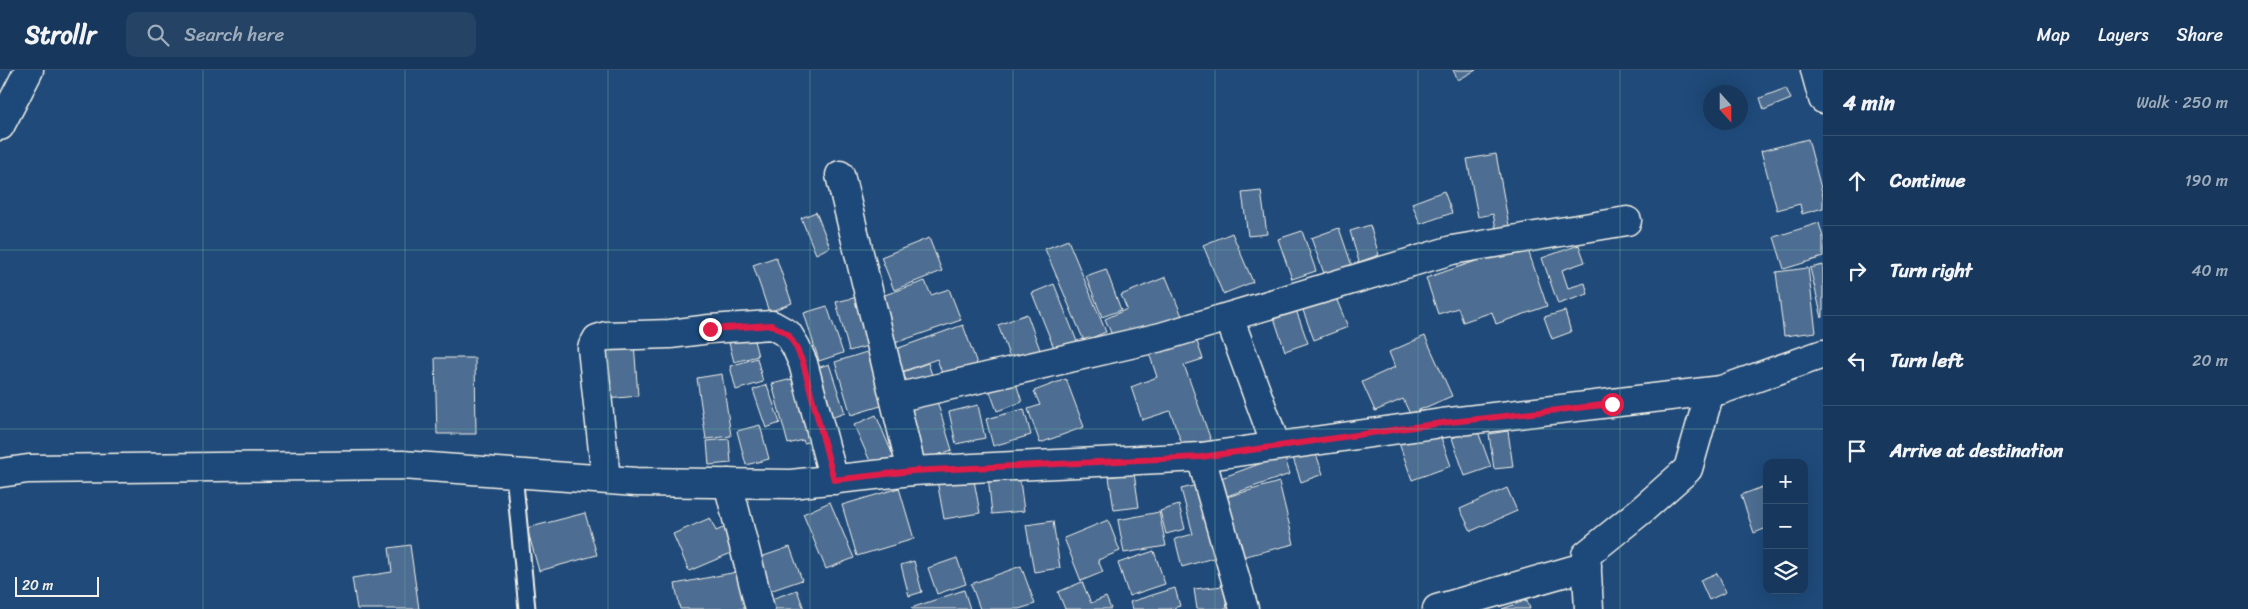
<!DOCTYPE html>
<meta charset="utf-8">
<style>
body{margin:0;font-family:Sriracha,sans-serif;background:#244365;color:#f1f3f6}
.controls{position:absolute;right:15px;bottom:15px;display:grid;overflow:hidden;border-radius:10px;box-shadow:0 5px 20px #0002}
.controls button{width:45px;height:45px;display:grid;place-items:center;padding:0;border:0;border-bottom:1px solid #365272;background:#17385c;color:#f1f3f6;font:25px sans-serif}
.compass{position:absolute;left:1703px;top:15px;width:45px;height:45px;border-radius:50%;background:#17385c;box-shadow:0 5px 20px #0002;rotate:159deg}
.scale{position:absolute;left:15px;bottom:12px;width:84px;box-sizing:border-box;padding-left:5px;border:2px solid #f4f1e8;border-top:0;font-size:14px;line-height:18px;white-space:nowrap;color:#f4f1e8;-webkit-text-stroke:4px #1f4a7a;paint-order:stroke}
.stop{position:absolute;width:15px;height:15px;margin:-11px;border:4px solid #e11d48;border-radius:50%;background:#fff}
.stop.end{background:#e11d48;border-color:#fff;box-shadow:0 1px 5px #0008}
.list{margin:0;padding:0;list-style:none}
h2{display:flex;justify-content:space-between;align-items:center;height:65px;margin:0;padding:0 20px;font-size:21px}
h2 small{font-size:16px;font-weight:400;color:#9eacbb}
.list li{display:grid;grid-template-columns:32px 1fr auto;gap:15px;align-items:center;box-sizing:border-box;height:90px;padding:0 20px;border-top:1px solid #365272}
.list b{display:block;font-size:19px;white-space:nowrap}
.list em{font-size:16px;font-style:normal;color:#9eacbb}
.icon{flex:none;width:28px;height:28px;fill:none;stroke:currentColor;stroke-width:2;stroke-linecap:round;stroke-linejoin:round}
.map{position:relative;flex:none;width:1823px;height:539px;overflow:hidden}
header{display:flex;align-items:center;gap:30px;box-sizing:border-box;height:70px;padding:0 25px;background:#17385c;border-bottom:1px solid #365272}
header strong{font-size:24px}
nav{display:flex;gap:28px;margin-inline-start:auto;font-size:18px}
.search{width:350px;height:45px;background:#244365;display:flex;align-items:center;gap:12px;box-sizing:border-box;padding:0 18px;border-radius:10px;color:#9eacbb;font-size:19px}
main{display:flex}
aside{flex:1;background:#17385c}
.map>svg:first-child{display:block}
.building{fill:#4d6e92;stroke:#f4f1e8}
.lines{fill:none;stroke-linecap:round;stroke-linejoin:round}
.service-casing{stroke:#f4f1e8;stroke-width:19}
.minor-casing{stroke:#f4f1e8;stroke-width:31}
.trunk-casing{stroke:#f4f1e8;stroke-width:31}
.service{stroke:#1f4a7a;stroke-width:15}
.minor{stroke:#1f4a7a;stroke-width:28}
.trunk{stroke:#1f4a7a;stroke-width:28}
.route{stroke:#e11d48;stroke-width:6}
.grid{fill:none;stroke:#5fa199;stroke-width:1;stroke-opacity:0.55}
</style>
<header>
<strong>Strollr</strong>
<div class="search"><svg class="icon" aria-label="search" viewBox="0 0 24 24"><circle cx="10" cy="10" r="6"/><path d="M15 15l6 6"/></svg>Search here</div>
<nav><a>Map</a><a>Layers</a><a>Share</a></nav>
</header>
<main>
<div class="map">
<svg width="1823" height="539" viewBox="0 0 1823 539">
<rect width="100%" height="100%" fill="#1f4a7a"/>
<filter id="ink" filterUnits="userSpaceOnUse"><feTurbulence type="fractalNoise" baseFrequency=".02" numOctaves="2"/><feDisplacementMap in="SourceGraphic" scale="10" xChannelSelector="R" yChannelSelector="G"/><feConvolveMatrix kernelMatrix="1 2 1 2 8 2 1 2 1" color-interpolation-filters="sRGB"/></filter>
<g filter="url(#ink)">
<g class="building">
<path d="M1453 0H1476L1458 10Z"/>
<path d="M1786 18 1791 29 1764 40 1760 28Z"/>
<path d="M1808 69 1823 126V138L1802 144 1800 134 1777 140 1761 81Z"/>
<path d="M1496 84 1510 161 1497 163 1493 144 1478 147 1467 89Z"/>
<path d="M1261 121 1267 164 1248 166 1242 123Z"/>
<path d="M1444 121 1452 143 1420 154 1412 133Z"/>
<path d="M816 142 830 177 816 184 801 148Z"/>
<path d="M1819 153 1823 167V187L1784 199 1774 167Z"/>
<path d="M1370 155 1379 185 1359 192 1350 161Z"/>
<path d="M1339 158 1352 196 1325 206 1311 168Z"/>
<path d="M1302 161 1316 201 1292 209 1278 169Z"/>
<path d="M1232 163 1253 212 1223 224 1203 175Z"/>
<path d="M929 168 942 201 894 220 881 187Z"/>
<path d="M1068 170 1106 262 1084 271 1045 179Z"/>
<path d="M1526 174 1547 236 1496 254 1492 242 1463 252 1458 238 1438 244 1426 208Z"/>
<path d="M1579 175 1585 192 1562 200 1568 218 1585 213 1588 224 1558 234 1542 188Z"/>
<path d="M776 187 792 233 769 242 753 195Z"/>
<path d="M1823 195V247L1822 248 1810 198Z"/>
<path d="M1808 198 1816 262 1784 266 1776 202Z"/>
<path d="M1106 199 1121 240 1102 247 1086 206Z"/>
<path d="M1166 207 1182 246 1116 274 1105 249 1127 239 1121 225Z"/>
<path d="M925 211 931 225 949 219 961 250 892 274 876 228Z"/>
<path d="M1054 214 1080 279 1058 288 1032 223Z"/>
<path d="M1334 223 1348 257 1314 270 1301 235Z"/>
<path d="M862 226 875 274 849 281 836 232Z"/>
<path d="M827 236 843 283 819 291 804 243Z"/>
<path d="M1296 240 1308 273 1285 281 1274 248Z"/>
<path d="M1565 241 1571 262 1552 269 1544 247Z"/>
<path d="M1027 244 1043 288 1014 299 998 255Z"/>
<path d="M963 255 980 302 946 314 937 289 901 302 893 280Z"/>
<path d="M752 263 758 286 734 292 728 269Z"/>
<path d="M1194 263 1203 289 1184 295 1212 373 1185 382 1170 341 1142 350 1131 317 1157 307 1148 280Z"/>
<path d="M1425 266 1452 326 1410 344 1403 329 1375 341 1362 312 1395 297 1389 282Z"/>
<path d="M634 273 638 326 607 329 603 275Z"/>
<path d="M876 279 884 335 851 345 835 292Z"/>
<path d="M435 288H475L476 364H437Z"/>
<path d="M757 288 763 312 736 320 730 296Z"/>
<path d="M928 293 935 314 910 322 903 302Z"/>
<path d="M829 294 845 343 828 349 811 300Z"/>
<path d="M722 304 731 366 706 369 697 308Z"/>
<path d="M792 309 793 313 803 310 819 369 804 373 803 370 788 374 772 314Z"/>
<path d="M1066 309 1084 357 1040 373 1028 339 1040 335 1034 321Z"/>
<path d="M1015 310 1022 332 997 341 989 319Z"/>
<path d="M767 315 780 353 766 358 753 320Z"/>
<path d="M936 328 952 380 916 392 899 340Z"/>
<path d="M978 335 985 368 956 374 949 342Z"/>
<path d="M1024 339 1031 365 993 376 986 349Z"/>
<path d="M876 345 894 388 873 398 854 355Z"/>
<path d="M760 355 769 389 746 395 737 361Z"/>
<path d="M1438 359 1451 396 1412 410 1399 373Z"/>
<path d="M1477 359 1491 397 1465 406 1452 368Z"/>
<path d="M1508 361 1513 397 1494 399 1489 364Z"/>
<path d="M729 369 731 393 709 395 707 371Z"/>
<path d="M1314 378 1323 404 1301 412 1292 385Z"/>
<path d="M1284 385 1290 404 1227 426 1221 408Z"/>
<path d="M1019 403 1024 441 992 444 988 406Z"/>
<path d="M1134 403 1139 437 1114 440 1109 407Z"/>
<path d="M973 405 980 443 944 449 937 411Z"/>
<path d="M1279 412 1294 474 1238 488 1223 428Z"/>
<path d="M1201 414 1220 486 1182 497 1175 469 1193 464 1181 419Z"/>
<path d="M1765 416 1767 458 1754 463 1741 425Z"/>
<path d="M899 418 914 469 857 486 842 435Z"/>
<path d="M1507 418 1517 441 1471 461 1460 439Z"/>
<path d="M830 432 854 488 826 499 803 444Z"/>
<path d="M1179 435 1185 459 1166 464 1160 441Z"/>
<path d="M1159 442 1166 476 1124 483 1118 450Z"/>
<path d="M585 443 597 485 539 501 527 458Z"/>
<path d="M710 448 716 461 733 454 743 478 689 501 673 464Z"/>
<path d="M1108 450 1120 481 1098 490 1103 502 1081 511 1064 468Z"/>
<path d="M1053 451 1060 498 1034 502 1026 455Z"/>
<path d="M410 475 419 539H357L352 508 392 502 389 478Z"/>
<path d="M790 477 802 510 764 523 752 490Z"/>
<path d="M1154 481 1165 514 1129 526 1118 493Z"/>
<path d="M957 488 966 514 937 524 928 498Z"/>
<path d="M914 491 922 522 909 526 901 495Z"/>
<path d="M1021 496 1035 534 1019 539H980L971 514Z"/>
<path d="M742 501 750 539H680L675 514Z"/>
<path d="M1717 503 1726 522 1709 530 1700 510Z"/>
<path d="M1082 512 1091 533 1106 527 1111 539H1065L1058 522Z"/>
<path d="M1224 516 1227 539H1197L1194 519Z"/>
<path d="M1175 518 1180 536 1169 539H1132L1130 532Z"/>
<path d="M797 520 804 539H762L760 533Z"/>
<path d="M964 520 970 539H912L911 538Z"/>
<path d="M1527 530 1530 539H1502Z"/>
</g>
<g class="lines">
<defs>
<path id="service" d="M514 403 527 539"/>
<g id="minor">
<path d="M1815 0 1823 29"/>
<path d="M840 105 912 401"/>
<path d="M1229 247 1276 376"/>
<path d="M895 328 1161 267 1452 180 1627 151"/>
<path d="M1201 387 1244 539"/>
<path d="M0 403 28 399 402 395 636 412 791 414 912 401 1201 387 1442 353 1721 320 1823 284"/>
<path d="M606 409 592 278 597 269 606 266 670 264 710 259 772 255 788 264 796 277 803 293 834 410"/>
<path d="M728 413 760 539"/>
<path d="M1437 539 1587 496"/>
<path d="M1589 539 1586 485 1643 439 1688 399 1710 322"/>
</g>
<path id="trunk" d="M0 56 29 0"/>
</defs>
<use href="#service" class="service-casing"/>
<use href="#minor" class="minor-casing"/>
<use href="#trunk" class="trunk-casing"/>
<use href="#service" class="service"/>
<use href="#minor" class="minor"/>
<use href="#trunk" class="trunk"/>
</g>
</g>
<g class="lines" filter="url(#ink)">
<path class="route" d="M710 259 772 255 788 264 796 277 803 293 834 410 912 401 1201 387 1442 353 1612 334"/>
</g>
<path class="grid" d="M203 0V539M405 0V539M608 0V539M810 0V539M1013 0V539M1215 0V539M1418 0V539M1620 0V539M0 180H1823M0 359H1823"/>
</svg>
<div class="controls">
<button>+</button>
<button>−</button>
<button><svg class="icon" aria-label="layers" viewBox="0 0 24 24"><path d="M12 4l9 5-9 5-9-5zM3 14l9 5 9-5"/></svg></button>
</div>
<svg class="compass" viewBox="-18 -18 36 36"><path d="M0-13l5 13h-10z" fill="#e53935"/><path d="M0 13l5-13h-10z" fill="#9eacbb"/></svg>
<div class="scale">20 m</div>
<div class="stop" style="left:1612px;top:334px"></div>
<div class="stop end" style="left:710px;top:259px"></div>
</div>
<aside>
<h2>4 min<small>Walk · 250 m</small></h2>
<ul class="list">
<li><svg class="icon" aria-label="ahead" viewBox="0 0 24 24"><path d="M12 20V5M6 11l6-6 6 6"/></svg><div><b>Continue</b></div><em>190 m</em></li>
<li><svg class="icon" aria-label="right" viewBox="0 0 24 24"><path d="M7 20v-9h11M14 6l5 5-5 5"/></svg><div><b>Turn right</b></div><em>40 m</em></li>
<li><svg class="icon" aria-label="left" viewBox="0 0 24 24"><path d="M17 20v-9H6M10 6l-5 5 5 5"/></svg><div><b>Turn left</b></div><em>20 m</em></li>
<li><svg class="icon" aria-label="arrive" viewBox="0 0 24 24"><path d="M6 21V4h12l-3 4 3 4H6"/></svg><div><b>Arrive at destination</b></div></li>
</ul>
</aside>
</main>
